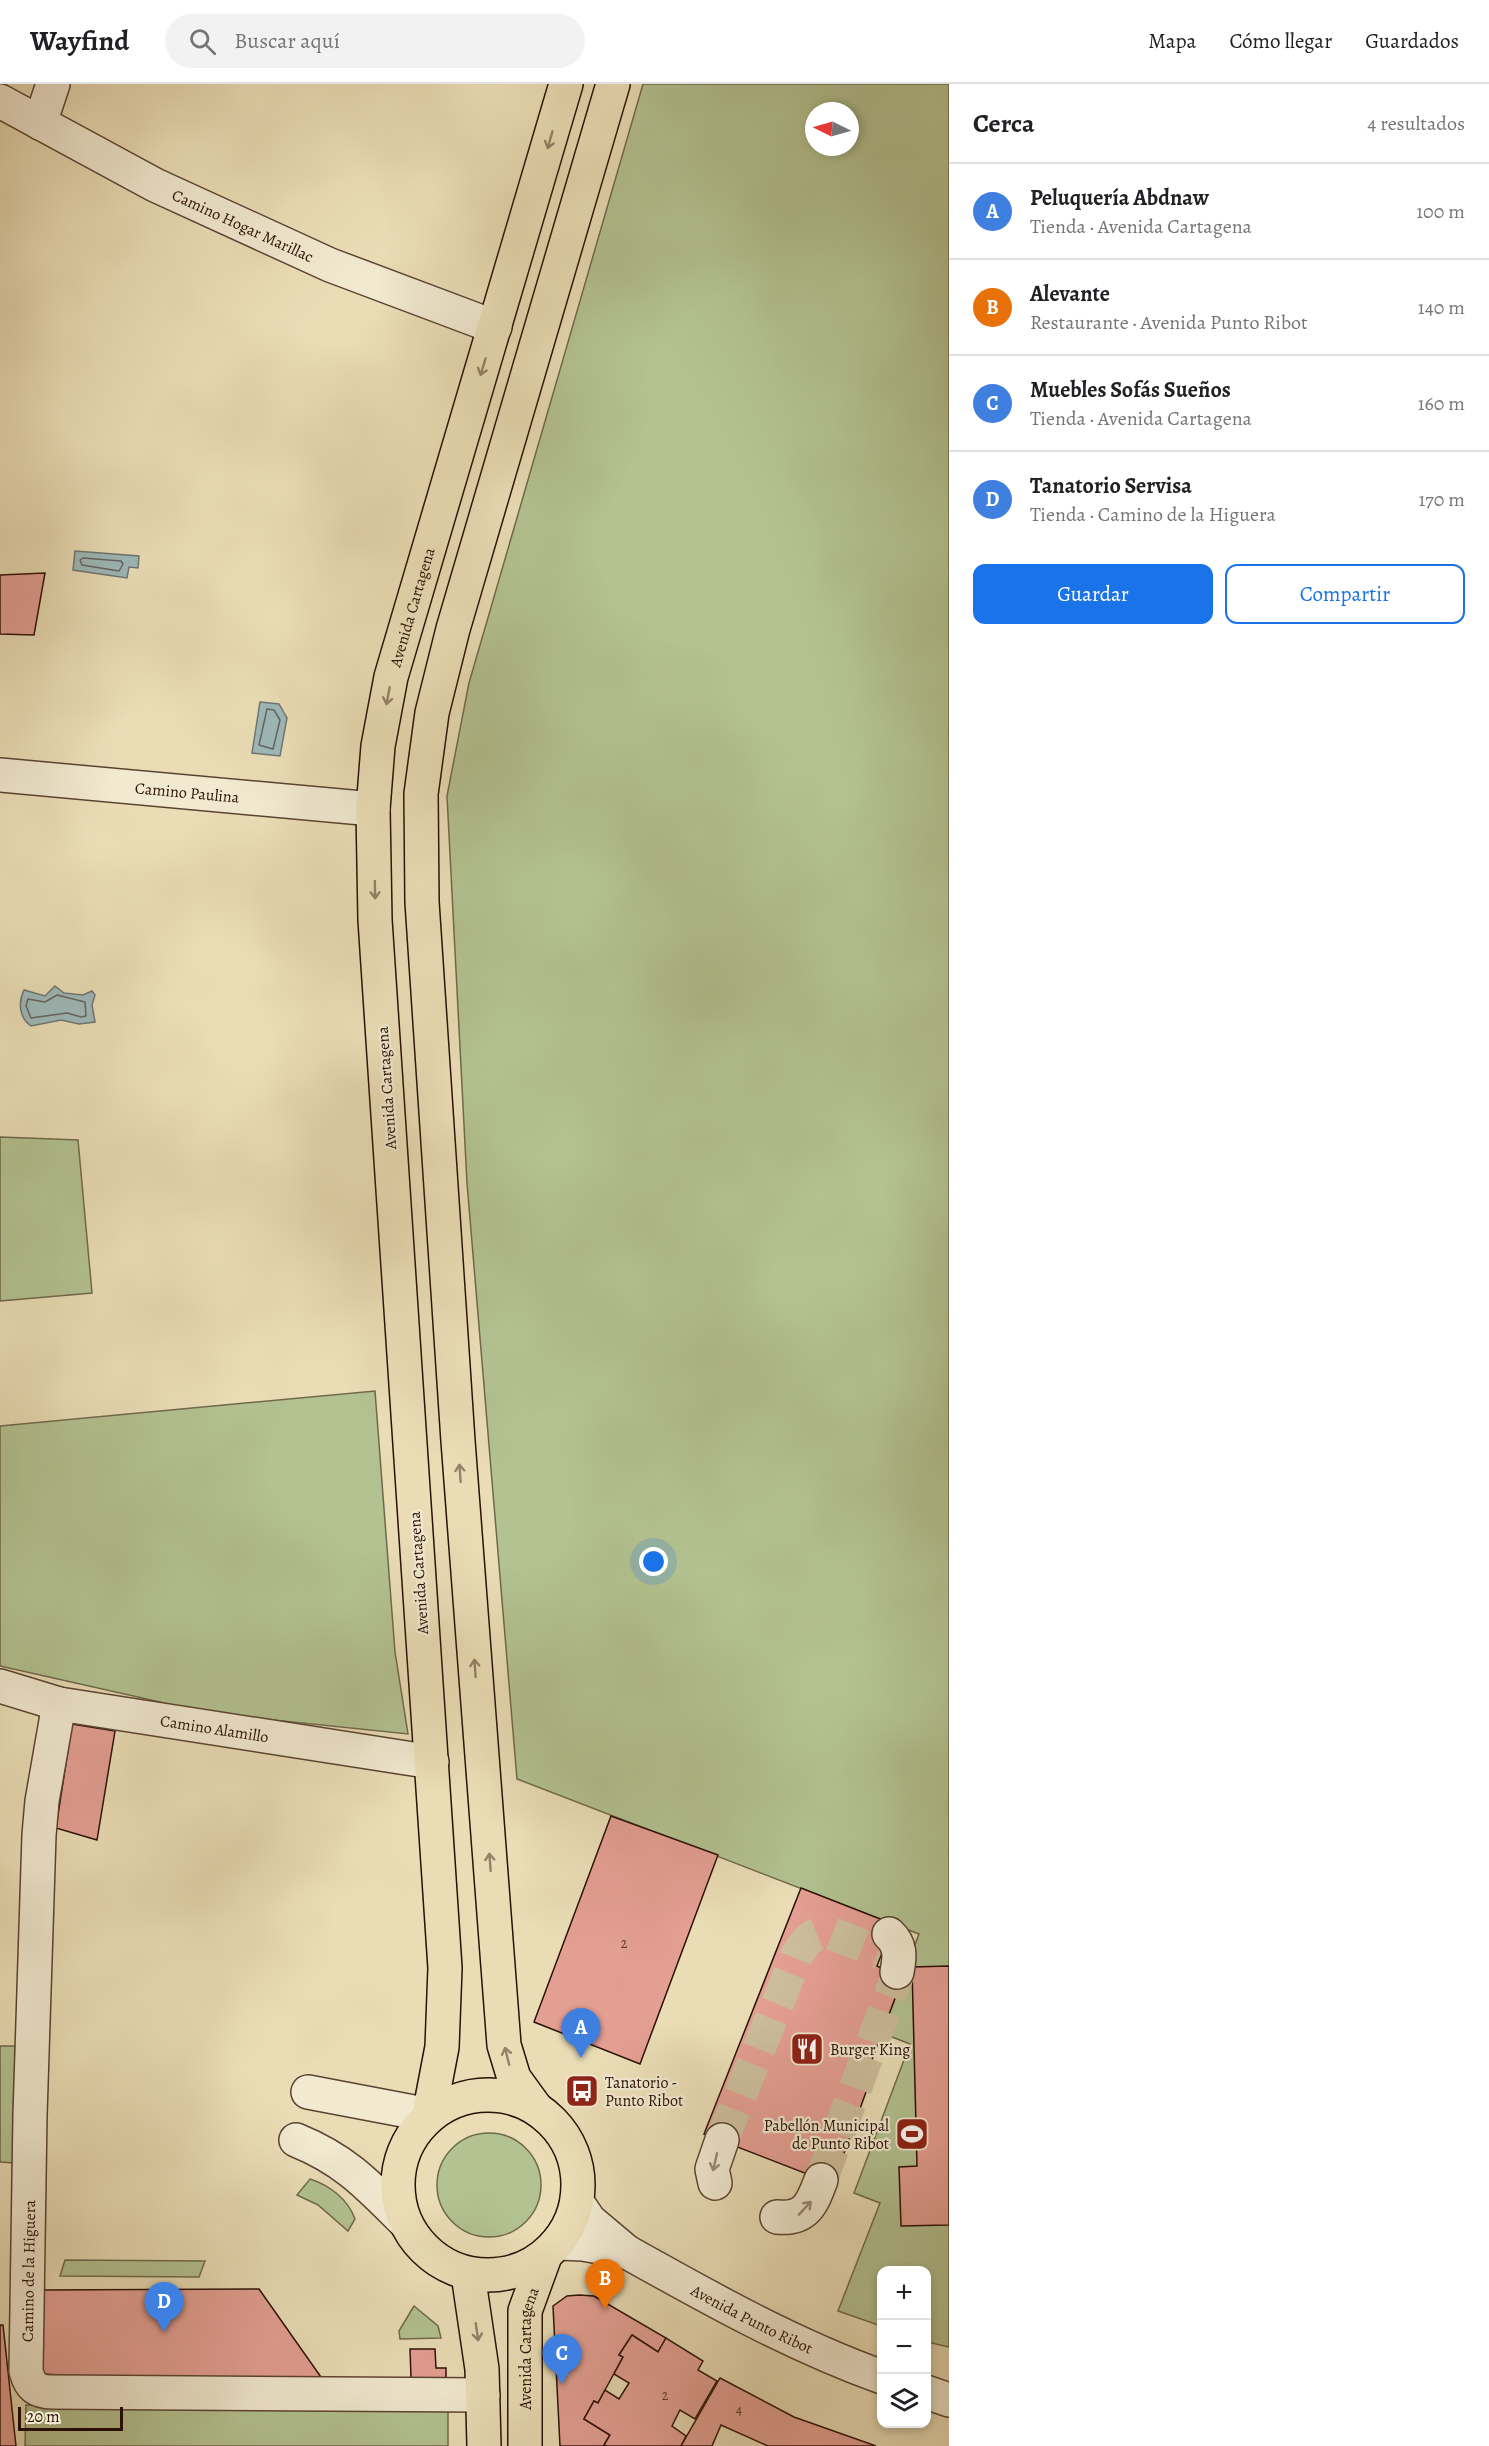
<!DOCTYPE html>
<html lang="es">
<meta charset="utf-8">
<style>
body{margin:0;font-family:Alegreya,serif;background:#f2f2f2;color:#202124}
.controls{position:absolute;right:18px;bottom:18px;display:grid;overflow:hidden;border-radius:12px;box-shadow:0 3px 9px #0003}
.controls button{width:54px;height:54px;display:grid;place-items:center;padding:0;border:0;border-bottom:2px solid #e0e0e0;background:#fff;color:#202124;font:30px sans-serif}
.compass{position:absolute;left:805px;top:18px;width:54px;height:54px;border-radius:50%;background:#fff;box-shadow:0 3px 9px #0003;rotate:275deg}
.scale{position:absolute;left:18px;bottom:15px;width:105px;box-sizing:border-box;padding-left:6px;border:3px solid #2b1006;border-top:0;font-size:16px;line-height:21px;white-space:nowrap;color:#2b1006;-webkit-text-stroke:4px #f1e9d0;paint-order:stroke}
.you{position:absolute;left:654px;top:1478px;width:21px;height:21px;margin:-15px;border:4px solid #fff;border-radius:50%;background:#1a73e8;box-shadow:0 0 0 9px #1a73e833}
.badge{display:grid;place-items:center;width:39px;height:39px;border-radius:50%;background:#1a73e8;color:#fff;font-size:20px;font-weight:700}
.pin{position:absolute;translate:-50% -50px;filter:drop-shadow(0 2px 3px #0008)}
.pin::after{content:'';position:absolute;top:32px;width:21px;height:18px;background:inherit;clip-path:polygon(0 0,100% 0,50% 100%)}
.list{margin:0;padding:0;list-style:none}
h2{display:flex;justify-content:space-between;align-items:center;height:78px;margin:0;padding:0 24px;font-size:26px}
h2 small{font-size:20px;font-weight:400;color:#757577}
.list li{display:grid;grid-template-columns:39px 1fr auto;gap:18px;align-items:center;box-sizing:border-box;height:96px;padding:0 24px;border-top:2px solid #e0e0e0}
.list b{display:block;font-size:22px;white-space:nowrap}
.list p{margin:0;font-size:20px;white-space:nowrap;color:#757577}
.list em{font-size:20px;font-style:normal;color:#757577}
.actions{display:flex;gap:12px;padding:18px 24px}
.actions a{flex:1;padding:14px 0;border:2px solid #1a73e8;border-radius:12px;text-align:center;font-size:21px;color:#1a73e8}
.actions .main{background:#1a73e8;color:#fff}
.icon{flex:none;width:33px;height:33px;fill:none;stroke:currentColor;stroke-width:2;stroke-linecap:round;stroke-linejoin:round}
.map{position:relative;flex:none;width:949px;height:2362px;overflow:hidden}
header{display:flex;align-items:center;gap:36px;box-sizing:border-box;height:84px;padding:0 30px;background:#fff;border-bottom:2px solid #e0e0e0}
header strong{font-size:28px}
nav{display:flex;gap:33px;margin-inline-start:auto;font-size:21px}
.search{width:420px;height:54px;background:#f2f2f2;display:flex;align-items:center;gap:15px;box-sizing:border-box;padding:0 21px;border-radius:33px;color:#757577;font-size:22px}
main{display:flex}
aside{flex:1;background:#fff}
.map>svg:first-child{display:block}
.green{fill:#b3c291;stroke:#6f694c;stroke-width:1.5;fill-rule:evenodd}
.water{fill:#9db9ba;stroke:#6f7572;stroke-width:1.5}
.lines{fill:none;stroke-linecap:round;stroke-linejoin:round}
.shore{stroke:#646460;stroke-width:1.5}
.building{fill:#e49f93;stroke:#2b1006;stroke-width:1.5}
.minor-tunnel{stroke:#cdbe9c;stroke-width:33;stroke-dasharray:33 16;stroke-linecap:butt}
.minor-casing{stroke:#5b4332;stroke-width:36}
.major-casing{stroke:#2b1006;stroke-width:36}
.minor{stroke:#f1e9d0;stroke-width:33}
.major{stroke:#eaddb6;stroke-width:33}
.oneway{stroke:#948167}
.oneway2{stroke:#988775}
.labels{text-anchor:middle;stroke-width:4.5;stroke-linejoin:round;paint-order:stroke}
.number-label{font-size:14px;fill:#593429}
.street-label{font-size:16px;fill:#2b1006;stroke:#f1e9d0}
.poi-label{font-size:16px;fill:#2b1006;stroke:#f1e9d0;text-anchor:start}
</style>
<header>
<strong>Wayfind</strong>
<div class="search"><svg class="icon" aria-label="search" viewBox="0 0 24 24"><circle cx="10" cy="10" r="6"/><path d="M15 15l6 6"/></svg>Buscar aquí</div>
<nav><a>Mapa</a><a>Cómo llegar</a><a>Guardados</a></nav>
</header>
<main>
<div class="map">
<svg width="949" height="2362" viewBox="0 0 949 2362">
<rect width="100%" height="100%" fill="#eaddb6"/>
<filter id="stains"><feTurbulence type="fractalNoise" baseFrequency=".00333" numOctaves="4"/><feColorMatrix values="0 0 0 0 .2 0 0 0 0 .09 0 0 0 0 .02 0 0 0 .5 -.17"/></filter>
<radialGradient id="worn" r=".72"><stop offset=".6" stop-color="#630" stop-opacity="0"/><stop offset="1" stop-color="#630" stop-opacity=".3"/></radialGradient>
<g class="green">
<path d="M643 0H949V2263L927 2258 926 2186H882L881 2242 838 2227 880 2119 854 2109 910 1960 882 1949 919 1850 517 1695 467 1099 447 712 469 599ZM814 27H850V63H814Z"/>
<path d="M0 1053 78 1056 92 1209 0 1217Z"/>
<path d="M375 1307 395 1568 408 1650 185 1627 160 1618 0 1582V1342Z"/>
<path d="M0 1962H15L14 2079 0 2078Z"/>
<circle cx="489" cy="2101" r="52"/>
<path d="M310 2095C329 2101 348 2115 355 2135L348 2147 318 2121 297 2111Z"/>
<path d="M65 2176 205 2177 199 2193 60 2192Z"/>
<path d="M414 2222 438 2242 441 2254 400 2255 399 2247Z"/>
<path d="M26 2321 448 2326V2362H25Z"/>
</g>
<g class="water">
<path d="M75 467 139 472 138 484 129 483 127 494 73 486Z"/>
<path d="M260 618 279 620 287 634 280 672 252 669Z"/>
<path d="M55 902 64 909 83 911 92 907 95 911 92 921 95 938 79 940 61 936 31 942C19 934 18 918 24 906L45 912Z"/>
</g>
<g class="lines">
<g class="shore">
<path d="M83 474 121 477 123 480 119 487 82 481 80 476Z"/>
<path d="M267 625 274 626 280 636 273 665 259 661Z"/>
<path d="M57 911 85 918 86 932 81 933 67 929 31 934 26 922 28 915 45 918Z"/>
</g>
</g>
<g class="building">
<path d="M45 489 34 551 0 550V491Z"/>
<path d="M72 1640 115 1647 97 1756 56 1744Z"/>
<path d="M611 1732 718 1771 640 1980 534 1938Z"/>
<path d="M801 1804 893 1840 877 1882 903 1893 870 1981 875 1983 833 2100 704 2050Z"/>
<path d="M949 1882V2141L901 2142 899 2083 917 2082 912 1883Z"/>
<path d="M259 2205 328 2303 62 2301V2291L38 2290V2206Z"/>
<path d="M579 2211 594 2212 666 2254 658 2268 632 2251 619 2271 623 2273 605 2306 598 2319 594 2317 584 2335 610 2351 604 2361 607 2362H560L553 2222 567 2212Z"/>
<path d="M0 2241H3L16 2362H0Z"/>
<path d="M632 2251 658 2268 666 2254 703 2277 698 2286 717 2297 695 2335 680 2326 672 2342 686 2352 681 2362H607L604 2361 610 2351 584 2335 594 2317 598 2319 605 2306 619 2315 629 2299 614 2290 623 2273 619 2271Z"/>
<path d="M410 2265H435L436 2284H446V2294H411Z"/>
<path d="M720 2294 794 2333 876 2362H768L721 2341 712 2362H681Z"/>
</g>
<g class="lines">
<g class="minor-tunnel">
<path d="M722 2056 797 1871C805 1858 812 1848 828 1848L881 1869"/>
<path d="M821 2096 898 1890"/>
</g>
<defs>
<g id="minor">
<path id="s1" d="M0 17 155 101 330 181 495 243"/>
<path d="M40 39 53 0"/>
<path id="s2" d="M0 691 373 725"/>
<path id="s3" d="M0 1602 59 1620 432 1678"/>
<path d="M59 1620 42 1717 39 1751 30 2031 26 2287C30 2303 37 2308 53 2308L483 2311"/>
<path d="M889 1850C901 1861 900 1872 897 1888"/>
<path d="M308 2008 429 2031"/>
<path d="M296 2056C345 2076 367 2100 404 2137"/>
<path d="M715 2099 712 2085 722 2056"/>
<path d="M777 2133C806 2136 812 2120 821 2096"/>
<path d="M558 2159 583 2160 627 2168 589 2136 577 2118"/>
<path id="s4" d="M627 2168C709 2214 793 2261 882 2293"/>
<path d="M926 2308 949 2316"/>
</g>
<g id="major">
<circle cx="488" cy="2101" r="90"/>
<path d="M535 2023 514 1994 504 1961 458 1357 422 818 421 710 432 629 453 545 613 0"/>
<path id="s5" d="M429 2031 442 1963 445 1884 375 836 373 725 378 662 391 593 566 0"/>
<path d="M468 2190 482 2285 484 2362"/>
<path id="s6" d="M525 2362V2227L545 2172"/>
</g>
</defs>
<use href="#minor" class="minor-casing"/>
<use href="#major" class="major-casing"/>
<use href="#minor" class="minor"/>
<use href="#major" class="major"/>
</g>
<defs><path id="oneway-shaft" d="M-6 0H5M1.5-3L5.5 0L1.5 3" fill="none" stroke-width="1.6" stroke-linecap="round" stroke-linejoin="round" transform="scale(1.5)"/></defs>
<g class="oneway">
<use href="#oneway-shaft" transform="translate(550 56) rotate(106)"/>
<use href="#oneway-shaft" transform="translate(483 283) rotate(107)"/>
<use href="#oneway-shaft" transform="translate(388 612) rotate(101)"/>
<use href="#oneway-shaft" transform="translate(375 806) rotate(89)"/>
<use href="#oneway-shaft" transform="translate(460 1389) rotate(-94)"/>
<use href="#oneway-shaft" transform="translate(475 1584) rotate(-94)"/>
<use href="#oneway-shaft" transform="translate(490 1778) rotate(-94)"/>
<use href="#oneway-shaft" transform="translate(507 1972) rotate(-104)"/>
<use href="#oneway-shaft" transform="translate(477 2248) rotate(82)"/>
</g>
<g class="oneway2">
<use href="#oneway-shaft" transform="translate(715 2078) rotate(103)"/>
<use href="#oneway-shaft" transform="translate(805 2124) rotate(-47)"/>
</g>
<defs>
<symbol id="restaurant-square" viewBox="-11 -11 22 22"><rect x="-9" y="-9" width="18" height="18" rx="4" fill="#8f2418" stroke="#f1e9d0"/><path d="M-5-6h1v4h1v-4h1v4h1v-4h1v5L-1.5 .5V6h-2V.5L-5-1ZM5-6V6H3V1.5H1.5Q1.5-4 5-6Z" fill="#fff"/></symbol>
<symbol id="bus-square" viewBox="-11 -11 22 22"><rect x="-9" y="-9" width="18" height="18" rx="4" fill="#8f2418" stroke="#f1e9d0"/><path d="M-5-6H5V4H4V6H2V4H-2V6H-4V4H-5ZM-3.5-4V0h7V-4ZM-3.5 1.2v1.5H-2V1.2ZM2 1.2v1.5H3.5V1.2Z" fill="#fff"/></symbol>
<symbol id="stadium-square" viewBox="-11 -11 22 22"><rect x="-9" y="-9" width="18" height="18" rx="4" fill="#8f2418" stroke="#f1e9d0"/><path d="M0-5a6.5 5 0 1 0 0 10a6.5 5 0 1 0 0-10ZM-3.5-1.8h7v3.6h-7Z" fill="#fff"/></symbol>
</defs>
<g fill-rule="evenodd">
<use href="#restaurant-square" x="788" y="1946" width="38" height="38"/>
<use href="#bus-square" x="563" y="1988" width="38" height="38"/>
<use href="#stadium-square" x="893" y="2031" width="38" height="38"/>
</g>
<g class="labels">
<g class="number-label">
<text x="624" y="1864">2</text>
<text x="665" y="2316">2</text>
<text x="739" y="2330">4</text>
</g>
<g class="street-label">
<text dy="6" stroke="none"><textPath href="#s1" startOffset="273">Camino Hogar Marillac</textPath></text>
<text dy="6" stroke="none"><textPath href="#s5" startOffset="1516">Avenida Cartagena</textPath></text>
<text dy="6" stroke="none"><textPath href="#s2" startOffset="188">Camino Paulina</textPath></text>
<text transform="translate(386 1004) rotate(-94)" y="6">Avenida Cartagena</text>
<text transform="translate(418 1489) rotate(-94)" y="6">Avenida Cartagena</text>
<text dy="6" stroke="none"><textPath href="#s3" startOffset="219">Camino Alamillo</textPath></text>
<text transform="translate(28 2187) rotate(-89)" y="6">Camino de la Higuera</text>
<text dy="6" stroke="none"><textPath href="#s4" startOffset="142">Avenida Punto Ribot</textPath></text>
<text dy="6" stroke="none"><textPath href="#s6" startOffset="98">Avenida Cartagena</textPath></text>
</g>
<g class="poi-label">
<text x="830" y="1971">Burger King</text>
<text x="605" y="2004">Tanatorio -<tspan x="605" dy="18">Punto Ribot</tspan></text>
<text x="889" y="2047" text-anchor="end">Pabellón Municipal<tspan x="889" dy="18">de Punto Ribot</tspan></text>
</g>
</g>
<rect width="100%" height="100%" filter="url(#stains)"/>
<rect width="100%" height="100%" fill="url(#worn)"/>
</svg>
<div class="controls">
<button>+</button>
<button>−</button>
<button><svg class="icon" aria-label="layers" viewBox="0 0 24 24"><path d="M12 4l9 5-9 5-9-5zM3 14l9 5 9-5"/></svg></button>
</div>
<svg class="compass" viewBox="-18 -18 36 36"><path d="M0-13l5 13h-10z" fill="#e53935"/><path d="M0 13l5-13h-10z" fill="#757577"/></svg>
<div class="scale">20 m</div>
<div class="you"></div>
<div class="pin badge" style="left:581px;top:1974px;background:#3f7fe0">A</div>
<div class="pin badge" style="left:605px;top:2225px;background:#e8710a">B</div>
<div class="pin badge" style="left:562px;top:2300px;background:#3f7fe0">C</div>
<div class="pin badge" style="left:164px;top:2248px;background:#3f7fe0">D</div>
</div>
<aside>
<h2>Cerca<small>4 resultados</small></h2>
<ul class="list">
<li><span class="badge" style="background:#3f7fe0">A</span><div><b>Peluquería Abdnaw</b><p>Tienda · Avenida Cartagena</p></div><em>100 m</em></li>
<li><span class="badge" style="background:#e8710a">B</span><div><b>Alevante</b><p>Restaurante · Avenida Punto Ribot</p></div><em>140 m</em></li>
<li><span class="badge" style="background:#3f7fe0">C</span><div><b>Muebles Sofás Sueños</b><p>Tienda · Avenida Cartagena</p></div><em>160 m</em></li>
<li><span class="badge" style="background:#3f7fe0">D</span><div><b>Tanatorio Servisa</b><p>Tienda · Camino de la Higuera</p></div><em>170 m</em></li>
</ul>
<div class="actions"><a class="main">Guardar</a><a>Compartir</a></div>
</aside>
</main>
